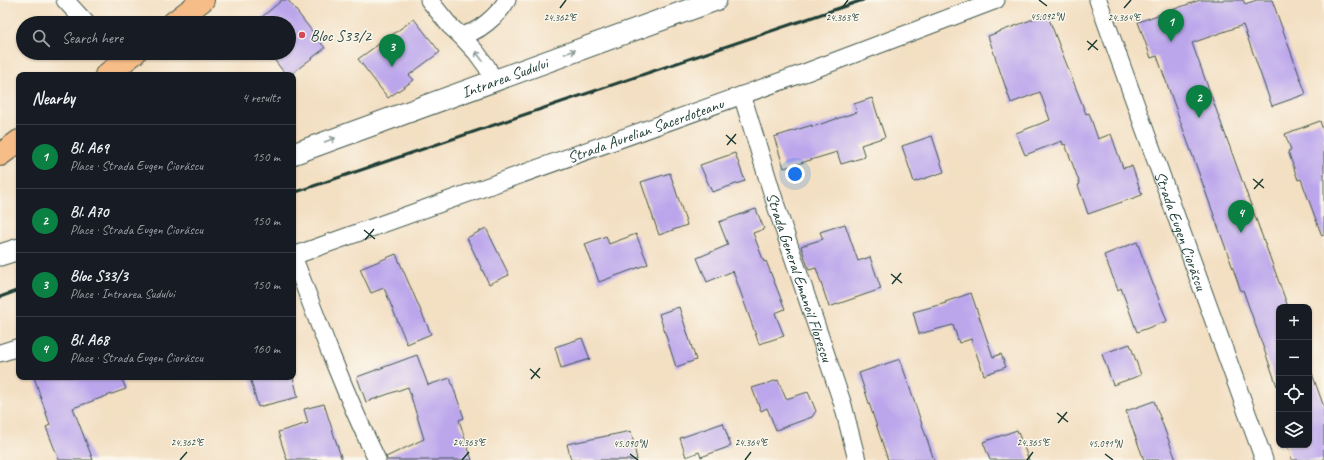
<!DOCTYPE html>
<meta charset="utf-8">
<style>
body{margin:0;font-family:Caveat,sans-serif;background:#242831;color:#f1f3f6}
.controls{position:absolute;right:12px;bottom:12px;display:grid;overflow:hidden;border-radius:8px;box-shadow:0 1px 3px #0004}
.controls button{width:36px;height:36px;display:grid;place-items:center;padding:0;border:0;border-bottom:1px solid #363941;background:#171b24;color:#f1f3f6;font:20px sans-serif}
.you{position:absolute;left:795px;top:174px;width:14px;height:14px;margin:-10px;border:3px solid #fff;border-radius:50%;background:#1a73e8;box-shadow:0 0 0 6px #1a73e833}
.badge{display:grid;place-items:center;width:26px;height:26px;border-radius:50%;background:#0b8043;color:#fff;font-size:13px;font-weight:700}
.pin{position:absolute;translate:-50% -33px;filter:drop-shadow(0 1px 2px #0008)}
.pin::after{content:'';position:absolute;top:21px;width:14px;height:12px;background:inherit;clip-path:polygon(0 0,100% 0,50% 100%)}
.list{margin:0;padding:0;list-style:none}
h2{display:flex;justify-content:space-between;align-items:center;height:52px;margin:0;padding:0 16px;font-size:17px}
h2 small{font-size:13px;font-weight:400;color:#9ea1a6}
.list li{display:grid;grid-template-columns:26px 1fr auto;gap:12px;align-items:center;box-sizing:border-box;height:64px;padding:0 16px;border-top:1px solid #363941}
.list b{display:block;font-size:15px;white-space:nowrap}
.list p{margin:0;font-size:13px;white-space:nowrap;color:#9ea1a6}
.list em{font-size:13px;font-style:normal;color:#9ea1a6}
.icon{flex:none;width:22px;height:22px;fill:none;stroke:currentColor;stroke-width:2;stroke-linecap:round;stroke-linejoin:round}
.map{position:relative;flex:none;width:1324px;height:460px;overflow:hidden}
.search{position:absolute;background:#171b24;box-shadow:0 1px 3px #0004;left:16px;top:16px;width:280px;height:44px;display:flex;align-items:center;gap:10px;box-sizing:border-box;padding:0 14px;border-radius:22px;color:#9ea1a6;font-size:15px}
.panel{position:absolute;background:#171b24;box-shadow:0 1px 3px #0004;left:16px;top:72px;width:280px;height:308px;border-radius:8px}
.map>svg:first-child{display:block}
.building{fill:#bba6ec}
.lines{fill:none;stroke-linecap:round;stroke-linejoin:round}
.minor-casing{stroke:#3f5549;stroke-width:19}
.tertiary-casing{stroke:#3f5549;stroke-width:23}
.primary-casing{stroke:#3f5549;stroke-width:24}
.minor{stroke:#fff;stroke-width:17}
.tertiary{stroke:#fff;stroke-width:21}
.primary{stroke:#f7bd88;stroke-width:22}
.rail{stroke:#1f3d34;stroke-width:3}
.oneway{stroke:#8f9e9a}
.ticks{fill:none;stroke:#1f3d34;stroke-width:1.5}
.poi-dot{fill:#d1495b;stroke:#fbf7ec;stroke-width:1.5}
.labels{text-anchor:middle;stroke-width:3;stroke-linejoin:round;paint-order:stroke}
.poi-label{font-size:16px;fill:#1f3d34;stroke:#fbf7ec;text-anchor:start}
.street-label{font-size:16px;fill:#1f3d34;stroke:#fbf7ec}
.ticks-label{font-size:10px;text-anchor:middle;fill:#1f3d34;stroke:#fbf7ec;stroke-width:3;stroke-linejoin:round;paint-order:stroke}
</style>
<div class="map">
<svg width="1324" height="460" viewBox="0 0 1324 460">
<rect width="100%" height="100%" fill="#fbf7ec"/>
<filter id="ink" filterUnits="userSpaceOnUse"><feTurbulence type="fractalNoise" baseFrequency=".025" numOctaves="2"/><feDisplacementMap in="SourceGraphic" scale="8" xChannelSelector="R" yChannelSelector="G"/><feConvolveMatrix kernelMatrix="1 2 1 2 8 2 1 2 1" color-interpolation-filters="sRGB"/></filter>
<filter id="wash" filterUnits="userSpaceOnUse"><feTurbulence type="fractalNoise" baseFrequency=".012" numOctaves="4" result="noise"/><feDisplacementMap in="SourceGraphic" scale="16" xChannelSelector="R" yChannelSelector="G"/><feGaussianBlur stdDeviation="0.9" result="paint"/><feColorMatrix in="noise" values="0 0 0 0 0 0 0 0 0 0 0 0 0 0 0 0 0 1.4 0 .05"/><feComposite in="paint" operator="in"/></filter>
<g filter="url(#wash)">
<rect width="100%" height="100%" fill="#f3dfc2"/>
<g id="blocks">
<g class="building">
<path d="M282 0H288L325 48 290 75H286L269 53H289V23H255Z"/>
<path d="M1200 0H1243L1245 4 1257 0H1272L1306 94 1272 106 1243 25 1192 43 1288 307H1279V385L1277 386 1243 290 1241 291 1157 56 1151 58 1138 22Z"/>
<path d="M1047 14 1086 114 1089 113 1098 139 1111 134 1123 168 1132 166 1142 195 1088 214 1078 185 1080 184 1065 144 1063 145 1062 141 1025 155 1016 133 1050 120 1040 92 1011 103 988 36Z"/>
<path d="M414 19 440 52 409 75 414 80 388 98 358 59Z"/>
<path d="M872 98 885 137 861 145 865 157 841 164 837 152 784 168 774 137 812 125V127L857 112 854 104Z"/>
<path d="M1320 121 1324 133V235L1322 236 1301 179 1298 180 1288 151 1291 150 1285 134Z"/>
<path d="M932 136 944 172 914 182 902 146Z"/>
<path d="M735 153 745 181 712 192 700 165Z"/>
<path d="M670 173 687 225 659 235 641 182Z"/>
<path d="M756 209 764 229 753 233 764 262 766 261 785 309 775 313 784 336 759 344 733 271 707 282 697 258 728 245 719 222Z"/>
<path d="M845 224 858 261 870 257 881 289 829 307 816 268 809 270 801 246 823 239 820 232Z"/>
<path d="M486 228 509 275 489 284 467 238Z"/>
<path d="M636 234 648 264 599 282 585 244 606 236 609 244Z"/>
<path d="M1137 242 1167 321 1137 332 1121 288 1118 290 1104 255Z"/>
<path d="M396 254 431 334 407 344 384 288 371 293 360 269Z"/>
<path d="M971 293 993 357 1001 354 1006 367 984 375 971 339 959 343 953 325 919 334 913 312 946 303 945 302Z"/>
<path d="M679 307 696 360 676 367 659 314Z"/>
<path d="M582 338 590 359 561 368 555 347Z"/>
<path d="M1130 344 1141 375 1113 385 1102 354Z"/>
<path d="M417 355 428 385 450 378 464 418 459 420 472 460H387L386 457 424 439 408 387 366 402 357 377Z"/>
<path d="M900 359 934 460H888L859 373Z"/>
<path d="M1309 371H1311L1324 407V460H1292L1287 445H1309Z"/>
<path d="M34 377H121L126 389 73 408 93 460H59L46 427 50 425Z"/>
<path d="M250 377H293L298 397 258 407Z"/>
<path d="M778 380 786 399 808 392 816 411 812 417 776 430 767 408 761 411 752 388Z"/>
<path d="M1154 401 1176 460H1144L1126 411Z"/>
<path d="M324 404 342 460H287L278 432 308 423 304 409Z"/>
<path d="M723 423 731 446 701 457 699 452 686 457 680 438Z"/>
<path d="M1017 430 1029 460H990L983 442Z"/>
<path d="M631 431 637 460H571L567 444Z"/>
</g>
</g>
</g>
<g filter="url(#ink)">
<use href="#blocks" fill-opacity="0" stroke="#3f5549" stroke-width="1"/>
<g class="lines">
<defs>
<g id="minor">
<path d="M65 0 86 23"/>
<path d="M429 0 450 26 460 35 476 52 487 67 493 80"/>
<path id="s1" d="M1098 0 1264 460"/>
<path d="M460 35C477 35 499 14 507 0"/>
<path id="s2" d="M742 95 778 212 843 405 857 460"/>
<path id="s3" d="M293 256 804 73 996 0"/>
<path d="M293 256C319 325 345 394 377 460"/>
<path d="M0 353 19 347"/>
</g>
<g id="tertiary">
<path id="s4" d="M293 154 716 0"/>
<path d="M0 255 19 249"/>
</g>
<g id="primary">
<path d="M173 23 203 0"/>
<path d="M106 75 135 53"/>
<path d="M0 155 19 141"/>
</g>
</defs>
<use href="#minor" class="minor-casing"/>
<use href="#tertiary" class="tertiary-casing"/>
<use href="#primary" class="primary-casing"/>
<use href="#minor" class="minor"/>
<use href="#tertiary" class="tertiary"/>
<use href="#primary" class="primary"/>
<g class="rail">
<path d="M293 193 863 0"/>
<path d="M0 297 19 290"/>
</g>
</g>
<defs><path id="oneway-shaft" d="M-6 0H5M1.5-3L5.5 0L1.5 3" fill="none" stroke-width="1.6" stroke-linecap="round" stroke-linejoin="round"/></defs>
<g class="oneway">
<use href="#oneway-shaft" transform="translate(570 52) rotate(-20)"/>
<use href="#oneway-shaft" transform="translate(479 56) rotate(-127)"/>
<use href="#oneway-shaft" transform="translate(330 140) rotate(-20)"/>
</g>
</g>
<path class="ticks" d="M1039 0 1047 6M560 8 566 0M842 8 848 0M1124 8 1131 0M1087 41 1098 50M1088 50 1097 40M726 135 736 144M727 145 736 134M1253 179 1264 188M1254 189 1263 179M364 230 375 239M365 240 374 229M891 274 902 283M892 284 901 273M530 369 540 378M531 379 540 368M1057 413 1068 422M1058 423 1067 412M630 454 638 460M1105 454 1113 460M180 460 187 452M462 460 469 452M745 460 751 452M1027 460 1033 452"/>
<circle class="poi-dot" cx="302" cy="35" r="4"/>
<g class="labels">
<g class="poi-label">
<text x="310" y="41">Bloc S33/2</text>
</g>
<g class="street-label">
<text dy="6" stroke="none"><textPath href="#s4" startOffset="225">Intrarea Sudului</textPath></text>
<text dy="6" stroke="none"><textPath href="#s3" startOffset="374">Strada Aurelian Sacerdoțeanu</textPath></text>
<text dy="6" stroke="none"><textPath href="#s1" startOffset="245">Strada Eugen Ciorăscu</textPath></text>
<text dy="6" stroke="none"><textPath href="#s2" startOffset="191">Strada General Emanoil Florescu</textPath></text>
</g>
</g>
<g class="ticks-label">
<text x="1047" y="20">45.092°N</text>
<text x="560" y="21">24.362°E</text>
<text x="842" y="21">24.363°E</text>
<text x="1124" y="21">24.364°E</text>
<text x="187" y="446">24.362°E</text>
<text x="469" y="446">24.363°E</text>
<text x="751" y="446">24.364°E</text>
<text x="1033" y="446">24.365°E</text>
<text x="630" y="447">45.090°N</text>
<text x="1105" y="447">45.091°N</text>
</g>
</svg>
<div class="controls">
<button>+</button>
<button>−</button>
<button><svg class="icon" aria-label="locate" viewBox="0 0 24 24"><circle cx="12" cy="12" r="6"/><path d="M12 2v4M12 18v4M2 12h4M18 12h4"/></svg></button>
<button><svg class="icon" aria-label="layers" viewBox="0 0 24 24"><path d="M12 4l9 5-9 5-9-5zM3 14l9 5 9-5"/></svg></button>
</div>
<div class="you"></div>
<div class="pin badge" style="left:1171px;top:42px">1</div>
<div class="pin badge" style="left:1199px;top:118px">2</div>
<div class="pin badge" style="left:392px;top:67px">3</div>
<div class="pin badge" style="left:1241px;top:233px">4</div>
<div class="search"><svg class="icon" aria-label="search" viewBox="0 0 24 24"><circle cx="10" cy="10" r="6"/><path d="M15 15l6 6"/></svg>Search here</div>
<section class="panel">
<h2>Nearby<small>4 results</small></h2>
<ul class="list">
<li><span class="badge">1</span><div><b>Bl. A69</b><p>Place · Strada Eugen Ciorăscu</p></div><em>150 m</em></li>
<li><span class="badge">2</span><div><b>Bl. A70</b><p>Place · Strada Eugen Ciorăscu</p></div><em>150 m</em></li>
<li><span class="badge">3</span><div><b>Bloc S33/3</b><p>Place · Intrarea Sudului</p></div><em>150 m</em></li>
<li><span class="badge">4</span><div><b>Bl. A68</b><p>Place · Strada Eugen Ciorăscu</p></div><em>160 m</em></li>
</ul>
</section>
</div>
